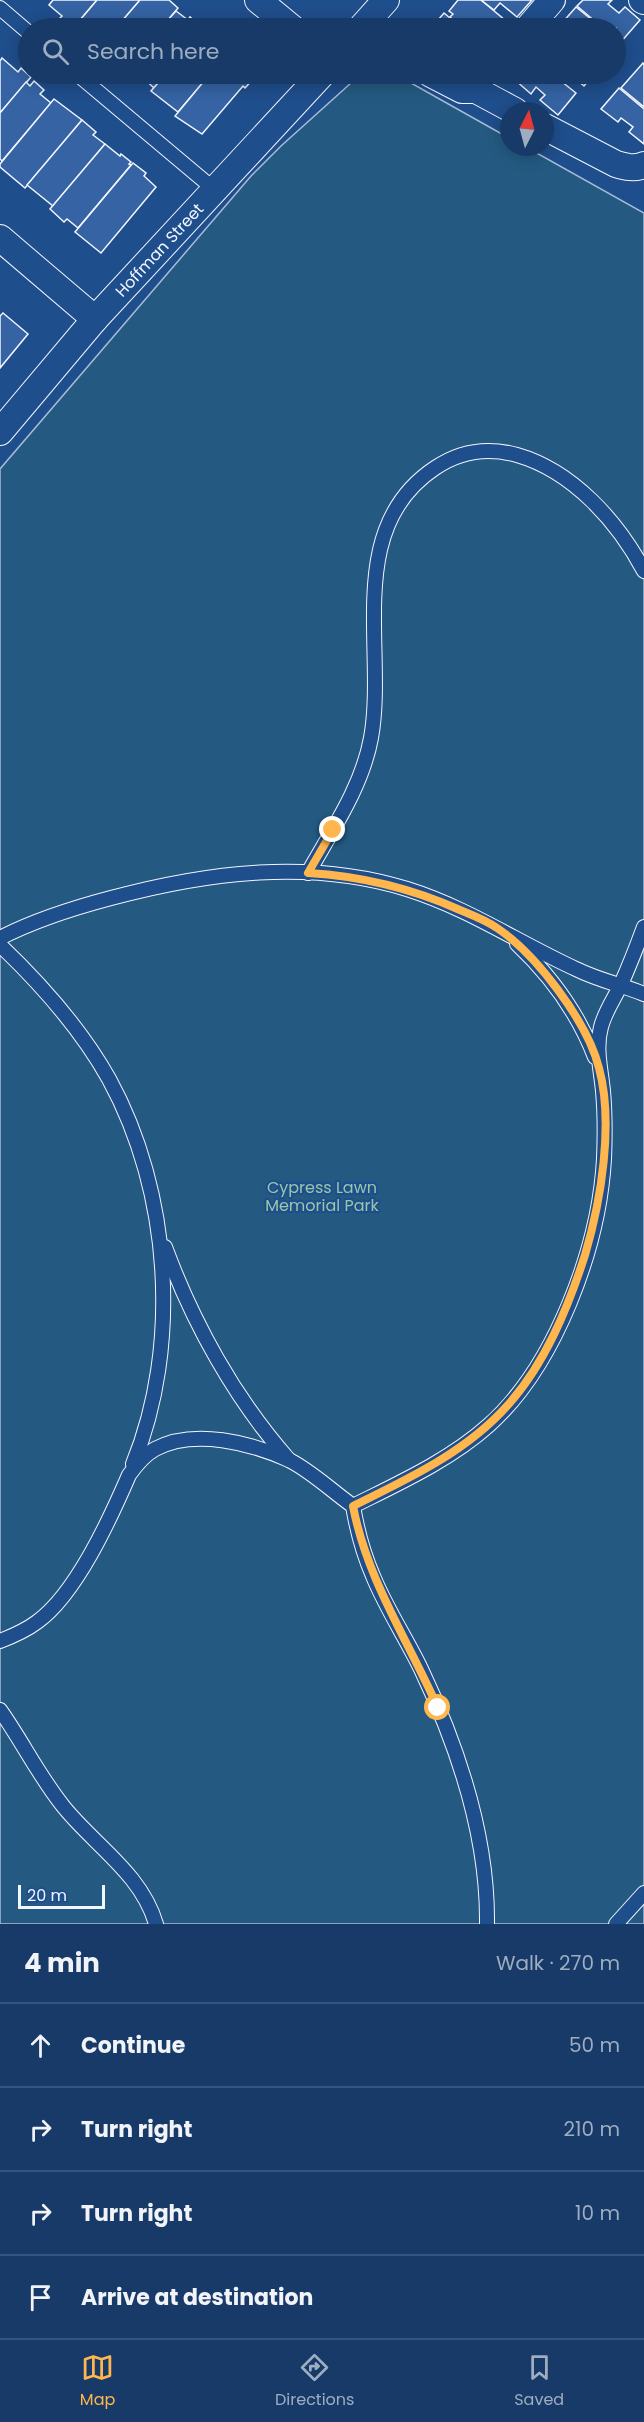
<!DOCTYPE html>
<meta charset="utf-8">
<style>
body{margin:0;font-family:Poppins,sans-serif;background:#20416f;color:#f1f3f6}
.compass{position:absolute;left:500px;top:102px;width:54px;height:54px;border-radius:50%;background:#173a69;box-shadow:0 3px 15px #0003;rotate:6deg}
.scale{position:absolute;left:18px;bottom:15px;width:87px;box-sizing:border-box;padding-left:6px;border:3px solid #f2f6ff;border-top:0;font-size:16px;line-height:21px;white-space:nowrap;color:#f2f6ff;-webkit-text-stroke:4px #1f4e8c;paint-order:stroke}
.stop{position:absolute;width:18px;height:18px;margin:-14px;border:4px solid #ffb74d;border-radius:50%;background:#fff}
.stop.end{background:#ffb74d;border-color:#fff;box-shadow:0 2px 6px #0008}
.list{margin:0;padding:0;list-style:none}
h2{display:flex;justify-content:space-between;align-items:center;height:78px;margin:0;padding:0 24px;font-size:26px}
h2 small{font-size:20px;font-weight:400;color:#9eadc0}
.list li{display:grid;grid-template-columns:39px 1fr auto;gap:18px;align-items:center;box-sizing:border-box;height:84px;padding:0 24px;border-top:2px solid #36547d}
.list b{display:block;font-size:22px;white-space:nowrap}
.list em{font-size:20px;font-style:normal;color:#9eadc0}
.icon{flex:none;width:33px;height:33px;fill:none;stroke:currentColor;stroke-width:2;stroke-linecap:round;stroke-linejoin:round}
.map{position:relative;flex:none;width:644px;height:1924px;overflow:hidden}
.search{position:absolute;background:#173a69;box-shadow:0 3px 15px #0003;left:18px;right:18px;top:18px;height:66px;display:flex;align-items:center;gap:15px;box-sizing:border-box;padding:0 21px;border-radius:33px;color:#9eadc0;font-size:22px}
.sheet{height:414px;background:#173a69}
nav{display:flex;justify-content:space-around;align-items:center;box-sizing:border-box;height:84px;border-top:2px solid #36547d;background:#173a69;font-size:16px;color:#9eadc0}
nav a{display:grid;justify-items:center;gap:3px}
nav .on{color:#ffb74d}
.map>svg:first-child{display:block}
.green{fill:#245a82;stroke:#a8bbd7;stroke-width:1.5}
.building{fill:#3563a3;stroke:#f2f6ff;stroke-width:1.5}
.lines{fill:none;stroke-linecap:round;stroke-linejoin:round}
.service-casing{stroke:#f2f6ff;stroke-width:16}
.minor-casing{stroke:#f2f6ff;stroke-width:28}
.service{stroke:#1f4e8c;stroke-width:14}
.minor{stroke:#1f4e8c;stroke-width:26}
.route{stroke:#ffb74d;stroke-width:8}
.labels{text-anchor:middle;stroke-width:4.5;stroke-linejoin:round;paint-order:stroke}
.street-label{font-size:16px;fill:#f2f6ff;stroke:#1f4e8c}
.park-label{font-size:16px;fill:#97c8a6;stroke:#1f4e8c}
</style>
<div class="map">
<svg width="644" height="1924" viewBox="0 0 644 1924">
<rect width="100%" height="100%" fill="#1f4e8c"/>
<path class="green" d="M361 74H395L509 138V147H526L644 213V1924H0V469L251 176 281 146Z"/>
<g class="building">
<path d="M53 0H97L73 28 59 19 62 16 49 5Z"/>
<path d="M97 0H140L116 28H76L75 26Z"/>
<path d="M140 0H169L178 8 161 28H116Z"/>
<path d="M458 0H481L511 25 508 28H463L450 17 453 14 449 11Z"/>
<path d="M481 0H532L517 17 500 3 494 10Z"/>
<path d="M583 0H612L608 4 619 13 625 7 640 20 620 43 616 39V28H603L577 6Z"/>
<path d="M576 7 602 28H568L562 23Z"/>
<path d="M176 11 188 20 190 17 199 25 198 28H161Z"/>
<path d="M444 13 462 28H431Z"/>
<path d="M2 58 18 72 21 68 31 77 0 113V61Z"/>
<path d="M643 63 644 65V107L621 88Z"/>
<path d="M131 74H166L154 88 141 76 138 80Z"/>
<path d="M166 74H210L178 112 151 91Z"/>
<path d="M210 74 257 75 245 88 243 86 202 134 175 116Z"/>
<path d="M520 74H552L576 93 558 115 540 100 545 95 536 87 531 94 515 80Z"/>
<path d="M570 74H594L584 86Z"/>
<path d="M34 81 44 90 40 94 51 103 2 161 0 159V113L26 82 30 86Z"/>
<path d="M619 88 644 109V144L629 132 633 127 621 118 618 122 601 109Z"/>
<path d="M54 99 82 120 25 188 0 167V164Z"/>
<path d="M82 120 96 132 93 135 105 144 53 206 27 185Z"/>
<path d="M105 144 120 156 121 154 131 162 129 164 131 165 78 228 67 219 64 222 50 209Z"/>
<path d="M133 163 146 173 144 176 156 187 101 253 75 232Z"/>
<path d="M3 313 28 334 0 368V316Z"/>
</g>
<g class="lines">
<defs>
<g id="service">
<path d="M0 8 28 32"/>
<path d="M77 74 215 190"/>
<path d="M308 873C332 830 362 787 371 738 387 649 343 529 435 468 460 451 488 447 517 455 573 471 618 522 644 571"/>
<path d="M0 938C35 920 73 908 111 898 208 872 310 859 407 889 468 908 519 943 576 969 598 980 622 985 644 994"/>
<path d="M517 944C551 976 578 1013 595 1057"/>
<path d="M0 945C42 985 81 1029 109 1079 171 1192 181 1346 133 1464"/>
<path d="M165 1247C193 1323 235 1399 289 1460"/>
<path d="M353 1506C399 1483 450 1460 489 1425 556 1365 599 1247 604 1159 605 1136 605 1113 603 1091 601 1069 595 1049 601 1027 605 1011 615 998 622 982 630 964 637 946 644 927"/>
<path d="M0 1641C13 1636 25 1631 37 1622 76 1594 110 1519 129 1475 136 1465 144 1455 155 1449 194 1428 251 1443 289 1460 311 1471 332 1491 353 1506 357 1530 363 1553 373 1576 386 1608 406 1638 421 1669 458 1747 488 1837 487 1924"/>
<path d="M0 1710C22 1741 39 1776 63 1806 94 1845 141 1873 156 1924"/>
<path d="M616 1924 644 1893"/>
</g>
<g id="minor">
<path d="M258 0 292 28"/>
<path d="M642 0 644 1"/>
<path d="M361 28 386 0"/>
<path d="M528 28 552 0"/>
<path d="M431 74 462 90H476L515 111"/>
<path d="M545 127 616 164C626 167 634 169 644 165"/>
<path d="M0 238 95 319"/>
<path id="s1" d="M0 432 95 319 322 74"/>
</g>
</defs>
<use href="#service" class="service-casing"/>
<use href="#minor" class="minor-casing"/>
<use href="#service" class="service"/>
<use href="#minor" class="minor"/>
</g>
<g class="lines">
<path class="route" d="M333 830 308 873C361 876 411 888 460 910 472 915 486 920 497 928 521 944 541 967 558 990 575 1013 592 1040 599 1068 614 1123 601 1201 585 1255 568 1308 545 1364 507 1406 466 1452 408 1479 353 1506 367 1580 408 1640 438 1708"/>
</g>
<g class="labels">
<g class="street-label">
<text dy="6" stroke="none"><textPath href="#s1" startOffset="242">Hoffman Street</textPath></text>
</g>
<g class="park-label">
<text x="322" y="1193">Cypress Lawn<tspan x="322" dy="18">Memorial Park</tspan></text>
</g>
</g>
</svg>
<svg class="compass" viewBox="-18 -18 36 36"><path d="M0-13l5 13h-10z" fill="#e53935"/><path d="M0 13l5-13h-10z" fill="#9eadc0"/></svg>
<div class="scale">20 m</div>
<div class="stop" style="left:438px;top:1708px"></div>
<div class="stop end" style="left:333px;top:830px"></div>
<div class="search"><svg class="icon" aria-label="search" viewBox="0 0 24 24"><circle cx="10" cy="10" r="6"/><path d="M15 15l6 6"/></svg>Search here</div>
</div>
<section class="sheet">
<h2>4 min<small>Walk · 270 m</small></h2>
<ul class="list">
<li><svg class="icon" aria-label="ahead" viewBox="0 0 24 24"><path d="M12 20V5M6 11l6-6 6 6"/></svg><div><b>Continue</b></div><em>50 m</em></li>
<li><svg class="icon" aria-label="right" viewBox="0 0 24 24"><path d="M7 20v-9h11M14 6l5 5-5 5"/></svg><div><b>Turn right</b></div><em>210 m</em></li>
<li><svg class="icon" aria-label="right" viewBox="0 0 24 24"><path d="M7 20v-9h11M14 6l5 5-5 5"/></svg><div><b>Turn right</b></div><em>10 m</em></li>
<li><svg class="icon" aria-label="arrive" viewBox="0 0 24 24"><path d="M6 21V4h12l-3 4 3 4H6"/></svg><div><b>Arrive at destination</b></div></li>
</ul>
</section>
<nav>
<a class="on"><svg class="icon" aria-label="map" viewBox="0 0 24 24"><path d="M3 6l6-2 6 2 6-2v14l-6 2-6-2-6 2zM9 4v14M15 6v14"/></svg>Map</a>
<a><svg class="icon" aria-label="directions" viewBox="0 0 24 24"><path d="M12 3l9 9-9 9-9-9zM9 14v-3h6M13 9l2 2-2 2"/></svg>Directions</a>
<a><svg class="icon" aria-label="saved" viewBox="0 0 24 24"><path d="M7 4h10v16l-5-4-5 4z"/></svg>Saved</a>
</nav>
